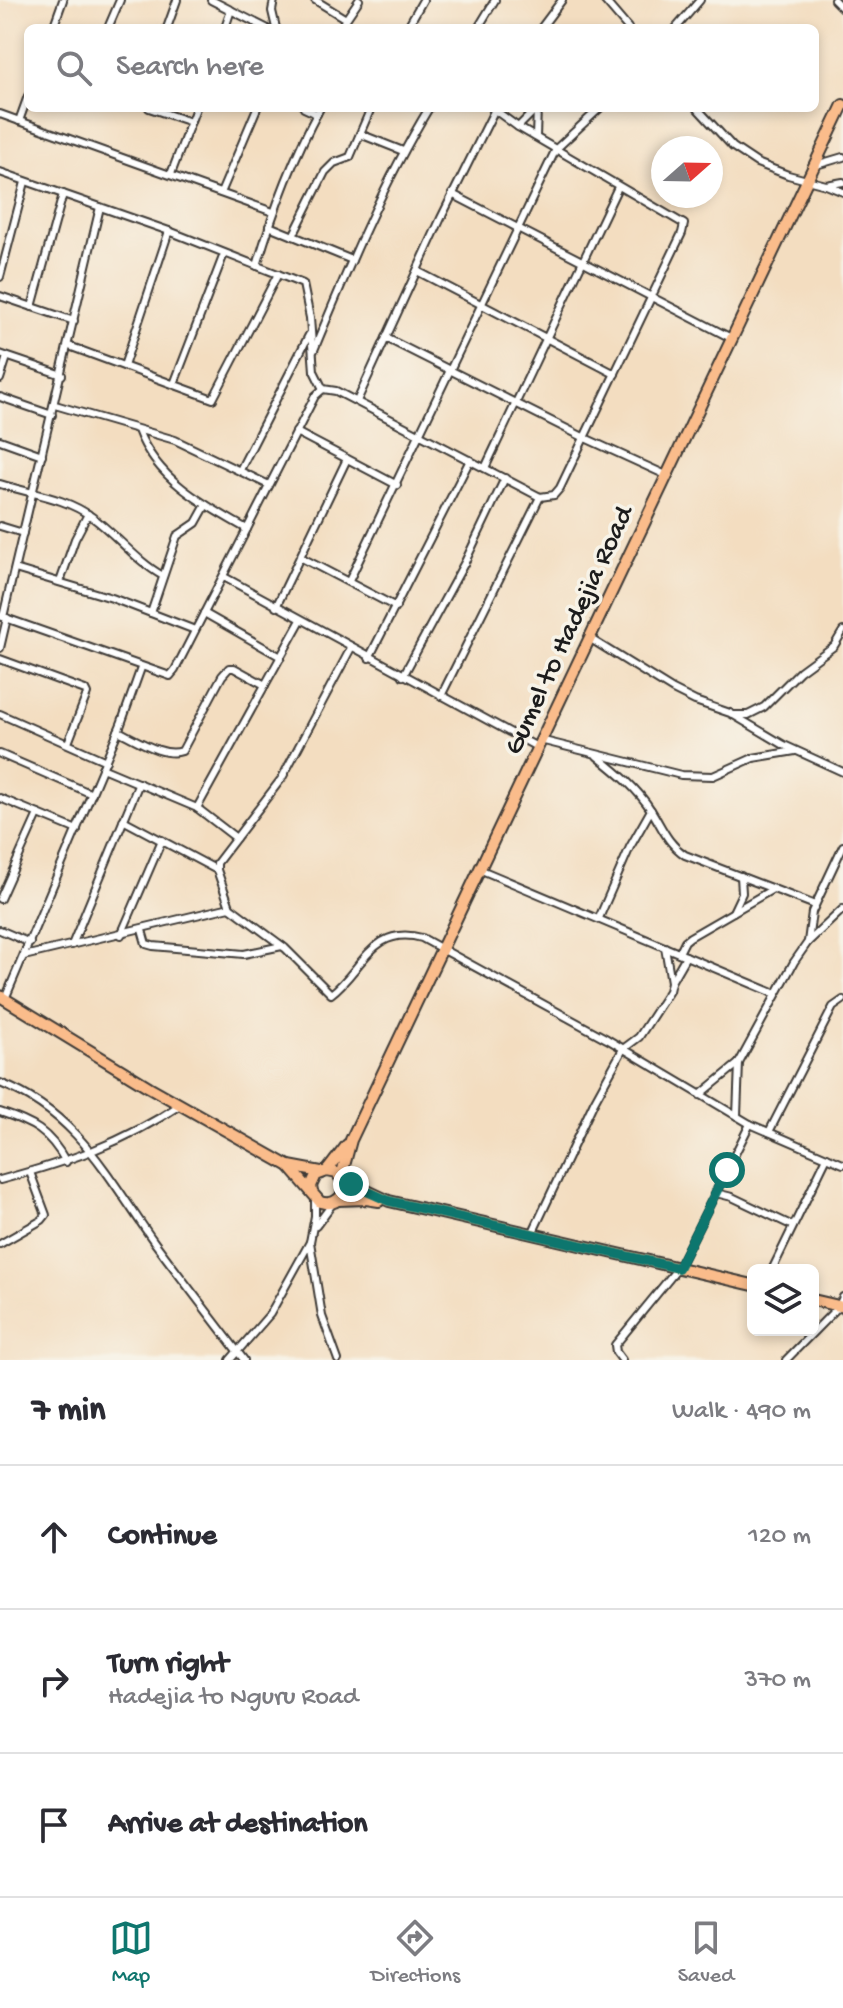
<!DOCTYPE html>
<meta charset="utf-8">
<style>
body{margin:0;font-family:"Gochi Hand",sans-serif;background:#f7f7f7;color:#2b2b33}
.controls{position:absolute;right:24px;bottom:24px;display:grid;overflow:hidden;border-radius:12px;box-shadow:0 4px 12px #0003}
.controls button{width:72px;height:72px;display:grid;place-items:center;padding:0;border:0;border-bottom:2px solid #e1e1e2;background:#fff;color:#2b2b33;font:40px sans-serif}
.compass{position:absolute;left:651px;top:136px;width:72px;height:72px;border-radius:50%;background:#fff;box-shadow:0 4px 12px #0003;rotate:70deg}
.stop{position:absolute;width:24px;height:24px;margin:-18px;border:6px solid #0f766e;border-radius:50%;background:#fff}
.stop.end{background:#0f766e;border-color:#fff;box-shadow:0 2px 8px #0008}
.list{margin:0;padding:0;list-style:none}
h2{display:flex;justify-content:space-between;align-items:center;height:104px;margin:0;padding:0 32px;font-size:34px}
h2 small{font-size:26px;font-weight:400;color:#7c7c81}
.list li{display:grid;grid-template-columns:52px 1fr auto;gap:24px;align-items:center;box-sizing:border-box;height:144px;padding:0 32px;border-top:2px solid #e1e1e2}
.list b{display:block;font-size:30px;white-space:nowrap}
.list p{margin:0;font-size:26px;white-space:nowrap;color:#7c7c81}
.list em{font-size:26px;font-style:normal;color:#7c7c81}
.icon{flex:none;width:44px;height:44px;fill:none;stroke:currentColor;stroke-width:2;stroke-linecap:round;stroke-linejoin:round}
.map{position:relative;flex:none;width:843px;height:1360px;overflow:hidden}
.search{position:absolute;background:#fff;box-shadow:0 4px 12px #0003;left:24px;right:24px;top:24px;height:88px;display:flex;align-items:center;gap:20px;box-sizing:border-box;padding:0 28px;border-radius:12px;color:#7c7c81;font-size:30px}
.sheet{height:536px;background:#fff}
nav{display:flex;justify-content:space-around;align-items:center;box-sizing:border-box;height:112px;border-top:2px solid #e1e1e2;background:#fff;font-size:22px;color:#7c7c81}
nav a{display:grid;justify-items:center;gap:4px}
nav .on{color:#0f766e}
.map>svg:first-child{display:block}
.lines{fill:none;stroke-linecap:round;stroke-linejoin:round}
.street-casing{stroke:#3c3935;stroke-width:10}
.primary-casing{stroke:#3c3935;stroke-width:14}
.street{stroke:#fff;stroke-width:6}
.primary{stroke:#fabc8b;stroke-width:10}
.route{stroke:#0f766e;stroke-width:10}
.labels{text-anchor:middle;stroke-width:7;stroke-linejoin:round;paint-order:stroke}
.street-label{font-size:28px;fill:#1c1c1c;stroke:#f7f3e8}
</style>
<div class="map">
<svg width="843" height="1360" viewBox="0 0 843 1360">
<rect width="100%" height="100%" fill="#f7f3e8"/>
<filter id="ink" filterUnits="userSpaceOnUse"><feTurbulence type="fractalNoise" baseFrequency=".0125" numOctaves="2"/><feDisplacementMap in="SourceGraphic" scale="16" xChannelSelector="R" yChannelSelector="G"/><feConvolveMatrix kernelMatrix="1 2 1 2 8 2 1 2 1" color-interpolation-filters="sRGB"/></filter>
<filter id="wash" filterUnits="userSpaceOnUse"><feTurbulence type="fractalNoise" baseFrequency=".006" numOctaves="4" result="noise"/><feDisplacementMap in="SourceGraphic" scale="32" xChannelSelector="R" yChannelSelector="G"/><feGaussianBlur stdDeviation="1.8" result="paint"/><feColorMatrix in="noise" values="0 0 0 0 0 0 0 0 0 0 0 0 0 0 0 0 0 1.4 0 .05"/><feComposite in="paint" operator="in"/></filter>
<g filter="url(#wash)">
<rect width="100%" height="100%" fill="#f3ddc0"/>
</g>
<g filter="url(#ink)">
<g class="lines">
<defs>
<g id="street">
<path d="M211 0 266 28"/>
<path d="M274 0 272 11 276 28"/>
<path d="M315 0 346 19"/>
<path d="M604 0 628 28"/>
<path d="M834 0 843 9"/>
<path d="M53 28 63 0"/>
<path d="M108 28 120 0"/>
<path d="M167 28 177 0"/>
<path d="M225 28 231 10"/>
<path d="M340 28 359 0"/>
<path d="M407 28 423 0"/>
<path d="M478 28 495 0"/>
<path d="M541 28 562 0"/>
<path d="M676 28 700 0"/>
<path d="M149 108 191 122"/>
<path d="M304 108 317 114"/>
<path d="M697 108 733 147 757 163 788 175 826 185 843 192"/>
<path d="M0 114 273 212"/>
<path d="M19 121 28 96"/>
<path d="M518 127 537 108"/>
<path d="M360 134 403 151"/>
<path d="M536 137 537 108"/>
<path d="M816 165 843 157"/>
<path d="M0 172 169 231 303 284 310 318 314 371 323 389"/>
<path d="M171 174 196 108"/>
<path d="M826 185 843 182"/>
<path d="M221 193 257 108"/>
<path d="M452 194 731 338"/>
<path d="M269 226 352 260"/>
<path d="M293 236 325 172 334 163 350 157 371 108"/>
<path d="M257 266C273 211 293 158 320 108"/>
<path d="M417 271 615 374"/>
<path d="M0 277 25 182"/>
<path d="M0 296 74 321"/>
<path d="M32 307 63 194"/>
<path d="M386 338 585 438 666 475"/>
<path d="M69 346 213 399 278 274"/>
<path d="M314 350C348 268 383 184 429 108"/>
<path d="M0 354 62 375"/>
<path d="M124 366 169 231"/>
<path d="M0 379 7 357"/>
<path d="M174 384 224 254"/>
<path d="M323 389 336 391 540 497 554 495 560 488 682 233 684 224 518 127 492 108"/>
<path d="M0 397 52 415"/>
<path d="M357 401 441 218 495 109"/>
<path d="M55 405 175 440 269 485"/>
<path d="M138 430C156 479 204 505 247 529"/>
<path d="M296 432 397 485"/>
<path d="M0 440 42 455"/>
<path d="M485 468 618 187"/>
<path d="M240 470 309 335"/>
<path d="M0 484C31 494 65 497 92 517 117 535 136 561 163 576"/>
<path d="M0 526 23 533"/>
<path d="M300 557 396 607"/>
<path d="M15 569 112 598 195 630"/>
<path d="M224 577 537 747"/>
<path d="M349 581 556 149 600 108"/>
<path d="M60 582 75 539 88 514"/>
<path d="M276 607 347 459"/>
<path d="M151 613 177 536 196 523 206 505"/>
<path d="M204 613 281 657"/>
<path d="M0 616 170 676 175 670 315 396 323 389"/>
<path d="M3 617 100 207"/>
<path d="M589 638 673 690 695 701 730 713 784 745 843 772"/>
<path d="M0 648 7 618"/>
<path d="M351 648 282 778 217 863V870L230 907 285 948 331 994C362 971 372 924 422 938L607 1039 750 1124 843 1164"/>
<path d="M369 658 470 460"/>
<path d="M0 659 85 690 87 694 68 743"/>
<path d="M403 676 465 562 505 478"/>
<path d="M441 696 540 497"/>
<path d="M0 714 106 761"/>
<path d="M734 715H748L764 707 800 671 834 646 843 631"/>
<path d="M118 731C136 739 163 758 182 751L222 676 229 668H234L265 685"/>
<path d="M540 740 681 775 713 776 753 758 795 751"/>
<path d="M0 754 92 794"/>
<path d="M597 756C617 772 637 788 651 810 662 827 667 843 685 855L815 905"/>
<path d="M102 768 197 808 236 838"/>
<path d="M0 798 77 830"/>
<path d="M197 808 301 620"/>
<path d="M123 820 217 870"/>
<path d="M479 869 776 994"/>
<path d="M0 899 38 814"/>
<path d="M733 912 742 893 741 876"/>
<path d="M599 918 630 847 651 810"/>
<path d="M0 930 30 943"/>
<path d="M142 930 146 944 153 946 244 954 282 946"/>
<path d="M121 935 162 840"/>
<path d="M808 942 812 912 843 846"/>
<path d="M72 945 139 783"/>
<path d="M665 947 671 982"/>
<path d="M679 953 685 941 690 937 773 889"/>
<path d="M24 956 230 907"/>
<path d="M5 999 121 724 141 668"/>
<path d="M0 1083C78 1113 109 1179 155 1243 184 1282 214 1321 244 1360"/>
<path d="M700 1095 739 1063 794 962 808 942 843 909"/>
<path d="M0 1112C33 1123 49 1131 66 1162"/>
<path d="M737 1116 739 1063"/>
<path d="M769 1132 833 1007 843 1000"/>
<path d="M0 1180C66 1162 122 1144 180 1105"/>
<path d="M716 1193 732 1197 793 1226"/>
<path d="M316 1226 333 1203"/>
<path d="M532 1234 594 1102 623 1049 639 1037 669 991 671 982 686 956"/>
<path d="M310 1242 322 1316 338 1360"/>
<path d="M0 1244 42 1220 46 1215 30 1172"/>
<path d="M772 1270 827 1157"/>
<path d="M230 1360 270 1314 310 1242 315 1216V1198"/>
<path d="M622 1360 616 1352 615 1345 678 1268 750 1124"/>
<path d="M786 1360 839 1306 843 1297"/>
</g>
<g id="primary">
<path d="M0 996 149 1087 289 1166 320 1202C334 1206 344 1199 344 1184L337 1173 327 1171 316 1175 311 1186 312 1192"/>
<path d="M289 1166 321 1172"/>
<path d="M327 1171 347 1145"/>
<path d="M341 1177 351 1140 843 105"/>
<path d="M342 1179 389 1201 753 1285"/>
<path d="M337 1200 366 1199 379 1201"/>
<path d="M813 1300 843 1307"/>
</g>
</defs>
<use href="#street" class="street-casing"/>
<use href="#primary" class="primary-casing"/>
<use href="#street" class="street"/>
<use href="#primary" class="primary"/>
</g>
</g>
<g class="lines" filter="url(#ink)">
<path class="route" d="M351 1184 389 1201 678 1268 727 1170"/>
</g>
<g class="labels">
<g class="street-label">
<text transform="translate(566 629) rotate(-65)" y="10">Gumel to Hadejia Road</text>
</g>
</g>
</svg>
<div class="controls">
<button><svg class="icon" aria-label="layers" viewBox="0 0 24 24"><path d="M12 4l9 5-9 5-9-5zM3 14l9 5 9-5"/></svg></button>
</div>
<svg class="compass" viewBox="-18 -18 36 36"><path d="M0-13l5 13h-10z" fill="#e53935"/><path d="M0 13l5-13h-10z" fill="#7c7c81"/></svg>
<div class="stop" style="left:727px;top:1170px"></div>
<div class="stop end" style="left:351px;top:1184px"></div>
<div class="search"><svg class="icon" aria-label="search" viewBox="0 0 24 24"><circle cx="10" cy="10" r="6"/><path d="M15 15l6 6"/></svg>Search here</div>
</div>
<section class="sheet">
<h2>7 min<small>Walk · 490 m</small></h2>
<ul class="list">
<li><svg class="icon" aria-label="ahead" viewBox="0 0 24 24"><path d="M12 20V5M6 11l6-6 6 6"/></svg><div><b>Continue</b></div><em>120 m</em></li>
<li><svg class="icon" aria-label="right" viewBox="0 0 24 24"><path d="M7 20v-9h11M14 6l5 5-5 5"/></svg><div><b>Turn right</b><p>Hadejia to Nguru Road</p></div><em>370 m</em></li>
<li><svg class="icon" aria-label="arrive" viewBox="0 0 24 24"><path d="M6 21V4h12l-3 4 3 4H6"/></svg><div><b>Arrive at destination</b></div></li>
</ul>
</section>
<nav>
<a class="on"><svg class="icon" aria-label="map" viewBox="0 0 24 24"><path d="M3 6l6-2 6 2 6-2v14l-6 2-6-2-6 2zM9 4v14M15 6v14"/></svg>Map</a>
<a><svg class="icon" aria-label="directions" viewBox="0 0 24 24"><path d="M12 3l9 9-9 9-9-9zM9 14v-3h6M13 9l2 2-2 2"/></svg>Directions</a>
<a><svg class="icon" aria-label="saved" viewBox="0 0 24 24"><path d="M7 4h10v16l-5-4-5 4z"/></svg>Saved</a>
</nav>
